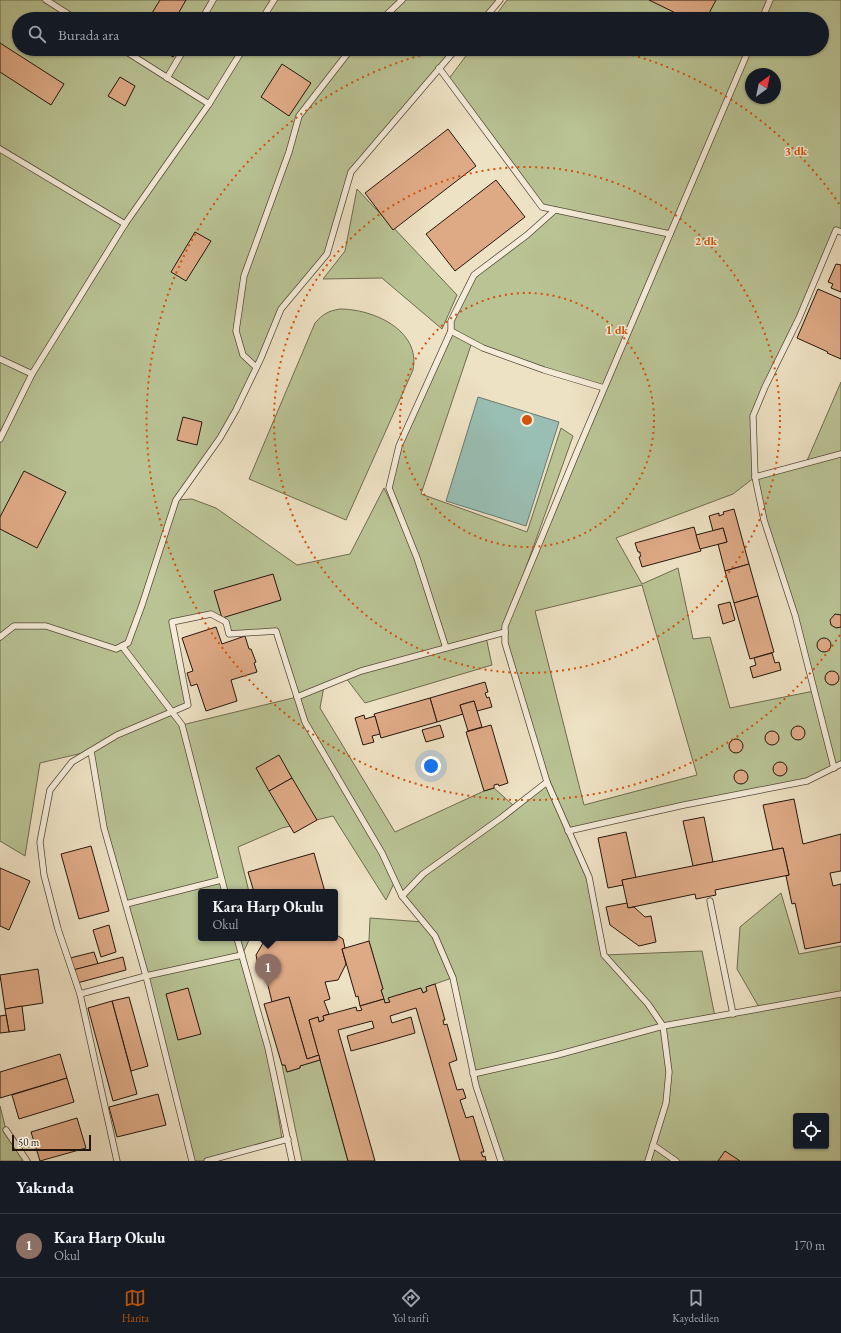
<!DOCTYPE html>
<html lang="tr">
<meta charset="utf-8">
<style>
body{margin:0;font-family:"EB Garamond",serif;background:#20242c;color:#f1f3f6}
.controls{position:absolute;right:12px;bottom:12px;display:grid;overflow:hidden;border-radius:4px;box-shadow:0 1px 3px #0004}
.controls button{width:36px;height:36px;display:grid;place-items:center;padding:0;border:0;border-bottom:1px solid #363941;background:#171b24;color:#f1f3f6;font:20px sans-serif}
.compass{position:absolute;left:745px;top:68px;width:36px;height:36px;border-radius:50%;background:#171b24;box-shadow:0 1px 3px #0004;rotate:33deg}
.scale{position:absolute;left:12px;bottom:10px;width:79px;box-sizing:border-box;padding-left:4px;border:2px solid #24150c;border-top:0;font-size:11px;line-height:14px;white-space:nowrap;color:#24150c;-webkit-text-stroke:3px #f4ecd9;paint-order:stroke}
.you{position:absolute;left:431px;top:766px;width:14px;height:14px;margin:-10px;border:3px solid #fff;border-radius:50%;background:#1a73e8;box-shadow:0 0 0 6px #1a73e833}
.badge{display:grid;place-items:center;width:26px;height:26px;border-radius:50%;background:#b45309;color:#fff;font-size:13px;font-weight:700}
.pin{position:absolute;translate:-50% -33px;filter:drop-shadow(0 1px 2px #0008)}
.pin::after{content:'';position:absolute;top:21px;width:14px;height:12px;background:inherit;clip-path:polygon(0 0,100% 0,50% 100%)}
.popup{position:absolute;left:198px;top:889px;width:140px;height:52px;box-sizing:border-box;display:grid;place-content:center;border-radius:4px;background:#171b24;filter:drop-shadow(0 1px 3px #0005);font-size:13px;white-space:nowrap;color:#9ea1a6}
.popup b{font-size:15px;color:#f1f3f6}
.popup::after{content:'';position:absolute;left:50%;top:100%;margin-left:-8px;border:8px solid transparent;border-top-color:#171b24}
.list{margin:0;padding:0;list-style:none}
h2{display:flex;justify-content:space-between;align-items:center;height:52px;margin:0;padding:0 16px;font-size:17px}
h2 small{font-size:13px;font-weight:400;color:#9ea1a6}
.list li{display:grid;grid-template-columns:26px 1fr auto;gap:12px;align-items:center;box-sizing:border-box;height:64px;padding:0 16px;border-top:1px solid #363941}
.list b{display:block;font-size:15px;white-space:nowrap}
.list p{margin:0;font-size:13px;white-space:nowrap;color:#9ea1a6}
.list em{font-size:13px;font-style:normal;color:#9ea1a6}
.icon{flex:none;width:22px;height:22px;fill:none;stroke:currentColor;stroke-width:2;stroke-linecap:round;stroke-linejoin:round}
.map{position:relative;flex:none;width:841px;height:1161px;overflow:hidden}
.search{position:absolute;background:#171b24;box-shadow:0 1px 3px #0004;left:12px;right:12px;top:12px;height:44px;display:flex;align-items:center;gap:10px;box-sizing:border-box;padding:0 14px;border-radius:22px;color:#9ea1a6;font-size:15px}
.sheet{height:116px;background:#171b24}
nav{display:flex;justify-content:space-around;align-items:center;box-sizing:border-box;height:56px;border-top:1px solid #363941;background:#171b24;font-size:11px;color:#9ea1a6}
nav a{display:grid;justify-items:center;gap:2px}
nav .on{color:#b45309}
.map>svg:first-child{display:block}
.green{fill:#b9c394;stroke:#6e6c50;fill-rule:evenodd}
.water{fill:#99beb3;stroke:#6a7a70}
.building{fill:#deaa86;stroke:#24150c}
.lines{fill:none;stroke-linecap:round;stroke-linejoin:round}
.lane-casing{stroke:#56483a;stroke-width:7}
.lane{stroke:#f4ecd9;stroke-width:5.5}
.ring{fill:none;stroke:#d4520c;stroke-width:2;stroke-dasharray:2 4}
.centre{fill:#d4520c;stroke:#f4ecd9;stroke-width:2}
.ring-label{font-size:12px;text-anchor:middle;font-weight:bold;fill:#d4520c;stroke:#f4ecd9;stroke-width:3;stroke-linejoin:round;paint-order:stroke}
</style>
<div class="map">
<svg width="841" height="1161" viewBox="0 0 841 1161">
<rect width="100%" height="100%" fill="#eee2c4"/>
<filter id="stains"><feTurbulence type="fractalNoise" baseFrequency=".005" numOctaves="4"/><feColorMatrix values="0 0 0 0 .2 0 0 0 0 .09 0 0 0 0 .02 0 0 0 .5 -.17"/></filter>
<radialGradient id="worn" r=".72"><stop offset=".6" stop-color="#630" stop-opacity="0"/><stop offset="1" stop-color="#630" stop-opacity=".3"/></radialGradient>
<g class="green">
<path d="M0 0H500L484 19H19V49H456L351 172 327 254 281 309 236 410 177 500 192 499 216 508 297 565 350 554 384 488 412 547 389 488 399 446 451 331V321L474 275 555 210 542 207 448 80 471 49H822V19H493L507 0H841V232L836 230 753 416 755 477 806 463 841 382V764L807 781 569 831 589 877 604 955 702 951 715 1017 760 1009 737 969 740 927 781 893 799 954 841 946V1161H501L476 1086 452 978 426 987 427 991 423 993 421 988 389 998 390 1002 385 1003 381 990 383 989 369 941 370 918 423 922 395 881 386 900 333 816 282 828 238 847 249 892H201V938H250L242 955 268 1048 282 1139 207 1161H192L146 976 104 828 91 751 40 763 25 856 0 841ZM751 74H775V98H751ZM472 342 604 388 505 626 573 436 561 428 527 532 421 494ZM755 477 764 520 795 615 814 691 730 708 710 637 693 639 678 568 642 584 616 538 733 494ZM642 585 697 775 584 805 535 611ZM210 614 226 622 229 634 276 631 297 697 182 725 173 713 188 705 172 622ZM505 632V643L547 782 515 807 494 788 484 791 395 832 320 708 324 686 346 678 365 703 492 665 486 637ZM796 1116H826V1146H796Z"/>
<path d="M357 189 457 295 442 329 382 278 323 279 345 251Z"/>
<path d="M340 309C373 309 421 330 413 370L346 520 249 479 315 323C323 314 328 311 340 309Z"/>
<path d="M320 1060 348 1161H302L282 1065H285L287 1072 300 1068V1066Z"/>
<path d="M0 1106 6 1130 27 1161H0Z"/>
</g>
<path class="water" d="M478 397 559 422 526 526 446 501Z"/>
<g class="building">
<path d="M160 0H186L175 19H142L146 14 153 19 156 15 152 13Z"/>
<path d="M649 0H716L706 19H688Z"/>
<path d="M0 43 64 84 51 105 0 72Z"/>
<path d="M160 49H179L173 57Z"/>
<path d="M282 64 311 83 289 116 261 97Z"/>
<path d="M120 77 135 86 125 106 108 96Z"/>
<path d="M448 129 476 166 393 230 365 193Z"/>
<path d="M496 180 525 217 455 271 426 234Z"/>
<path d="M195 232 211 241 186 281 171 272Z"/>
<path d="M836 264 841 265V292L831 288 833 284 828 282Z"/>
<path d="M818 289 841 299V359L827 353 828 352 797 338Z"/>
<path d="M183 417 202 422 197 445 177 440Z"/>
<path d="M24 471 66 492 37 548 0 529V517Z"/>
<path d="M734 509 749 564 725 571 718 544 727 542 723 528 713 531 709 516 719 513V516L724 514 723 512Z"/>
<path d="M694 527 701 551 642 567 639 557 641 556 640 554V552H638L635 543Z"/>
<path d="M723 528 727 542 700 549 696 535Z"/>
<path d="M749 564 758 596 734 603 725 571Z"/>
<path d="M273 574 281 600 222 618 214 591Z"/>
<path d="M758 596 774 652 750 659 734 603Z"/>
<path d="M730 602 735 620 723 624 718 605Z"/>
<path d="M835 614 841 615V627L836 628 831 625 830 620Z"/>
<path d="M216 627 222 644 245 636 249 649H251L256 662 254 663 257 672 231 680 237 701 206 711 197 684 191 686 187 673 193 671 182 638Z"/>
<circle cx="824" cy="645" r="7"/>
<path d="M772 653 775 663 779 662 781 670 753 678 750 667 756 665 754 658Z"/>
<circle cx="832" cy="678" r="7"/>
<path d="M485 682 488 692 485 693 487 698 489 697 492 707 477 711 474 701 460 705 463 714 437 722 430 698Z"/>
<path d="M430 698 437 722 381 738 374 714Z"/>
<path d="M474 701 482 727 468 731 460 705Z"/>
<path d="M364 715 365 719 375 716 380 734 372 736 374 742 363 745 355 718Z"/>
<path d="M440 725 444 737 426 742 422 730Z"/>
<path d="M491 725 508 783 499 786 498 784 494 785V788L484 791 466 732Z"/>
<circle cx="798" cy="733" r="7"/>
<circle cx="772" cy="738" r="7"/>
<circle cx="736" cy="746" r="7"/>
<path d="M279 755 292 778 269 791 256 768Z"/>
<circle cx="780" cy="769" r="7"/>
<circle cx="741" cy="777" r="7"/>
<path d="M292 778 317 820 294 833 269 791Z"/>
<path d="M794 799 803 844 841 834V871L830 873 833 886 841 884V942L805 949 795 903 792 904 786 876 789 875 783 848 773 850 763 805Z"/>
<path d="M704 817 713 862 693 866 683 821Z"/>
<path d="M626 832 636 878 622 880 623 885 608 888 598 838Z"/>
<path d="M91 846 109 911 79 919 61 854Z"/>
<path d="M783 848 789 875 715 890 716 895 696 899 695 894 628 908 622 880Z"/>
<path d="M314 853 325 892H254L248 872Z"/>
<path d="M0 868 30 881 9 930 0 926Z"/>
<path d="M627 903 628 908 634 907 645 917 651 916 656 942 639 946 610 925 606 907Z"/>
<path d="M109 925 116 952 101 957 93 930Z"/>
<path d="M335 934 343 939 345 948 342 949 346 964 338 980 325 982 330 999 324 1001 329 1014 323 1016 324 1020 319 1022 318 1017 309 1020 319 1055 307 1059 289 997 272 1002 265 973 260 974 256 955 266 938H335Z"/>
<path d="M369 941 383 989 381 990 384 999 360 1006 358 996 356 997 342 949Z"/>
<path d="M94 952 98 964 73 970 70 958Z"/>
<path d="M123 957 126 970 77 983 73 970Z"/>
<path d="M38 969 43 1003 5 1009 0 975Z"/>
<path d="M435 984 445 1020H443L444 1025 447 1024 457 1060 449 1063 457 1090 463 1089 466 1098 460 1100 466 1118 473 1116 484 1152H481L483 1157 485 1156 486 1161H460L416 1008 390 1016 392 1023 411 1017 415 1033 384 1042 351 1051 347 1036 374 1028 372 1021 338 1030 375 1161H348L309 1020 318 1017 319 1022 324 1020 323 1016 356 1007 357 1011 362 1010 360 1006 384 999 385 1003 390 1002 388 998 421 988 423 993 427 991 426 987Z"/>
<path d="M188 988 201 1034 178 1040 166 994Z"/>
<path d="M129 997 148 1066 131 1071 112 1001Z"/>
<path d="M289 997 307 1059 319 1055 320 1060 300 1066V1068L287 1072 285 1065H282L264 1004Z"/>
<path d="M112 1001 137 1094 113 1101 88 1008Z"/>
<path d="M22 1006 25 1030 9 1032 5 1009Z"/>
<path d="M6 1015 9 1032 0 1033V1016Z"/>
<path d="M60 1054 67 1078 0 1098V1072Z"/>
<path d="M67 1078 74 1102 19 1119 12 1095Z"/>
<path d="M158 1094 166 1125 117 1137 109 1107Z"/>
<path d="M77 1118 86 1148 40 1161 31 1132Z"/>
<path d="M725 1151 740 1161H718Z"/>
</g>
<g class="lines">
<defs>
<g id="lane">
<path d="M46 0 76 19"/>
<path d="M202 19 213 0"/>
<path d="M262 19 274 0"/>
<path d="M382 19 402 0"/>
<path d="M484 19 500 0"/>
<path d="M762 19 770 0"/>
<path d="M122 49 209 104"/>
<path d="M439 68 542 207 670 234"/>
<path d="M167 78 184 49"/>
<path d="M0 149 125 224"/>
<path d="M555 210 527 235 474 275 451 321V331L483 348 544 370 604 388"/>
<path d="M0 359 32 374"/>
<path d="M256 367 243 355 236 331 244 276 289 152 299 116 351 49"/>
<path d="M0 439 32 374 125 224 209 104 243 49"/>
<path d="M755 477 753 416 765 387 799 318 836 230 841 232"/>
<path d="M0 637 14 626H46L116 649 128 643 142 605 176 500 220 438 236 410 261 358 281 309 327 254 351 172 456 49"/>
<path d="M122 646 182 725 225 892"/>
<path d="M446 648 417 558 389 488 399 446 451 331"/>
<path d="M297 697 361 671 505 632"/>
<path d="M91 751 104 828 146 976 80 994 117 1161"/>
<path d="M834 768 795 615 764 520 755 477 841 454"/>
<path d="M568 831 684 805 807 781 841 764"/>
<path d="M402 896 423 874 501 818 547 782"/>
<path d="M710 901 733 1014"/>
<path d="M126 904 221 880"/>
<path d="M237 938 268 1048 292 1161"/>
<path d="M80 994 58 929 44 875 40 842 50 790 72 762 117 735 188 705 172 622 211 614 226 622 229 634 276 631 305 722 382 853 402 896 435 936 453 978 476 1086 501 1161"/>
<path d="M473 1074 557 1055 663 1026 841 994"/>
<path d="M6 1130 27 1161"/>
<path d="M653 1145 676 1161"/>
<path d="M192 1161 146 976 242 955"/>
<path d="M207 1161 288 1139"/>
<path d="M648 1161 666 1103 669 1072 663 1026 648 1004 604 955 589 877 547 782 505 643V626L577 452 749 49"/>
</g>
</defs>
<use href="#lane" class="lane-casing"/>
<use href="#lane" class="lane"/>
</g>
<g class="ring">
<circle cx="527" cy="420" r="127"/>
<circle cx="527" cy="420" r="253"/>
<path d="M840 635A380 380 0 1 1 445 49M609 49A380 380 0 0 1 840 205"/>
</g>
<circle cx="527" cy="420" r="6" class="centre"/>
<g class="ring-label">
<text x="796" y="155">3 dk</text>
<text x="706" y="245">2 dk</text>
<text x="617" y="334">1 dk</text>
</g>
<rect width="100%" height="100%" filter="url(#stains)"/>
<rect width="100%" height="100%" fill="url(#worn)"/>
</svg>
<div class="controls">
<button><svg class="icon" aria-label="locate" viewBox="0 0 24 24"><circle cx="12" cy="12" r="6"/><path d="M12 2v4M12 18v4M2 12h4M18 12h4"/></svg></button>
</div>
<svg class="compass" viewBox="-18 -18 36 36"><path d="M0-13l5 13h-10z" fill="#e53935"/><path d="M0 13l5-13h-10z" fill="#9ea1a6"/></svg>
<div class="scale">50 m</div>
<div class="you"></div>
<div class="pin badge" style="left:268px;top:987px;background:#8d6e63">1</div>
<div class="popup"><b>Kara Harp Okulu</b>Okul</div>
<div class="search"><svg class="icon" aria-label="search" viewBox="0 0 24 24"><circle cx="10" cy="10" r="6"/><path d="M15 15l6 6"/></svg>Burada ara</div>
</div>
<section class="sheet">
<h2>Yakında<small></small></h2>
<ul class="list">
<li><span class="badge" style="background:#8d6e63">1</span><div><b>Kara Harp Okulu</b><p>Okul</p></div><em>170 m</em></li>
</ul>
</section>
<nav>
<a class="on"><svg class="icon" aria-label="map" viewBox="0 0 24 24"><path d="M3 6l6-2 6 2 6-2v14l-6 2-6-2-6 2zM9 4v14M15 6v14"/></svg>Harita</a>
<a><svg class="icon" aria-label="directions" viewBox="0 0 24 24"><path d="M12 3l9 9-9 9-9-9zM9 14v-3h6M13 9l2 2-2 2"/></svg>Yol tarifi</a>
<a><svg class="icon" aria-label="saved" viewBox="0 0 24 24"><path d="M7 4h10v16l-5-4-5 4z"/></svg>Kaydedilen</a>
</nav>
